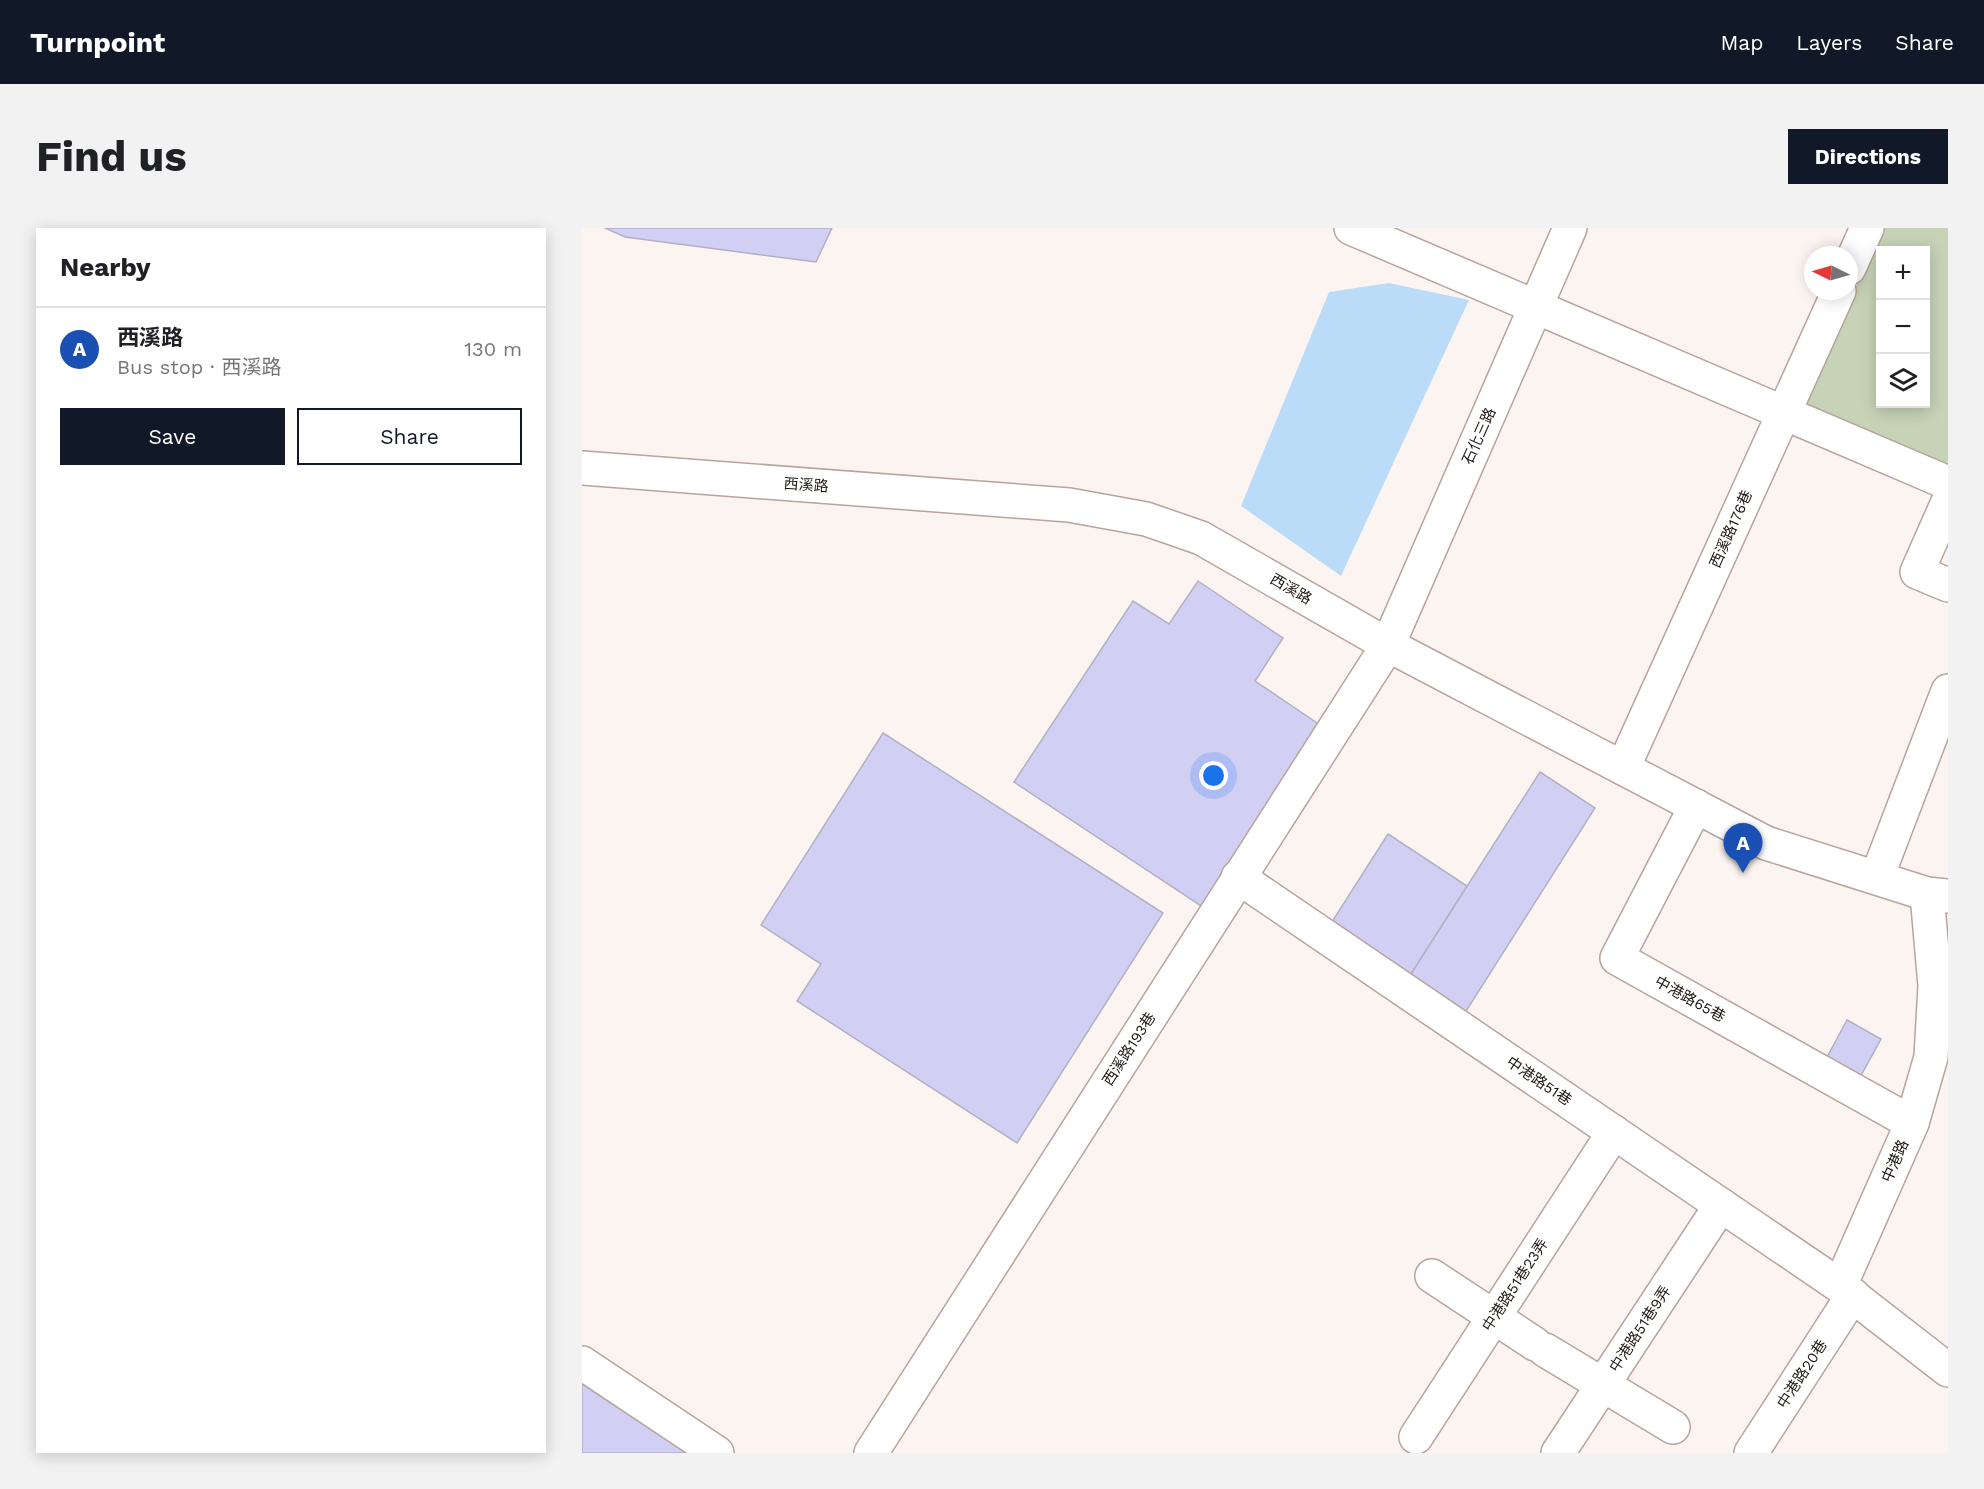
<!DOCTYPE html>
<meta charset="utf-8">
<style>
body{margin:0;font-family:"Work Sans","Noto Sans TC",sans-serif;background:#f2f2f2;color:#202124}
.controls{position:absolute;right:18px;top:18px;display:grid;overflow:hidden;border-radius:0px;box-shadow:0 3px 15px #0003}
.controls button{width:54px;height:54px;display:grid;place-items:center;padding:0;border:0;border-bottom:2px solid #e0e0e0;background:#fff;color:#202124;font:30px sans-serif}
.compass{position:absolute;left:1222px;top:18px;width:54px;height:54px;border-radius:50%;background:#fff;box-shadow:0 3px 15px #0003;rotate:275deg}
.you{position:absolute;left:632px;top:548px;width:21px;height:21px;margin:-15px;border:4px solid #fff;border-radius:50%;background:#1a73e8;box-shadow:0 0 0 9px #1a73e833}
.badge{display:grid;place-items:center;width:39px;height:39px;border-radius:50%;background:#111827;color:#fff;font-size:20px;font-weight:700}
.pin{position:absolute;translate:-50% -50px;filter:drop-shadow(0 2px 3px #0008)}
.pin::after{content:'';position:absolute;top:32px;width:21px;height:18px;background:inherit;clip-path:polygon(0 0,100% 0,50% 100%)}
.list{margin:0;padding:0;list-style:none}
h2{display:flex;justify-content:space-between;align-items:center;height:78px;margin:0;padding:0 24px;font-size:26px}
h2 small{font-size:20px;font-weight:400;color:#757577}
.list li{display:grid;grid-template-columns:39px 1fr auto;gap:18px;align-items:center;box-sizing:border-box;height:84px;padding:0 24px;border-top:2px solid #e0e0e0}
.list b{display:block;font-size:22px;white-space:nowrap}
.list p{margin:0;font-size:20px;white-space:nowrap;color:#757577}
.list em{font-size:20px;font-style:normal;color:#757577}
.actions{display:flex;gap:12px;padding:18px 24px}
.actions a{flex:1;padding:14px 0;border:2px solid #111827;border-radius:0px;text-align:center;font-size:21px;color:#111827}
.actions .main{background:#111827;color:#fff}
.icon{flex:none;width:33px;height:33px;fill:none;stroke:currentColor;stroke-width:2;stroke-linecap:round;stroke-linejoin:round}
.map{position:relative;flex:none;width:1366px;height:1225px;overflow:hidden;border-radius:0px}
header{display:flex;align-items:center;gap:36px;box-sizing:border-box;height:84px;padding:0 30px;background:#111827;color:#fff}
header strong{font-size:28px}
nav{display:flex;gap:33px;margin-inline-start:auto;font-size:21px}
.intro{display:flex;align-items:center;justify-content:space-between;box-sizing:border-box;height:144px;padding:0 36px}
h1{margin:0;font-size:42px}
.button{padding:15px 27px;border-radius:0px;background:#111827;color:#fff;font-size:21px;font-weight:700}
main{display:flex;gap:36px;padding:0 36px}
aside{flex:1;background:#fff;border-radius:0px;box-shadow:0 3px 15px #0003}
.map>svg:first-child{display:block}
.green{fill:#c6d3b6;fill-rule:evenodd}
.water{fill:#bbdcf8}
.building{fill:#d2cff5;stroke:#b2b1c3;stroke-width:1.5}
.lines{fill:none;stroke-linecap:round;stroke-linejoin:round}
.minor-casing{stroke:#b7a49c;stroke-width:36}
.minor{stroke:#fff;stroke-width:33}
.labels{text-anchor:middle;stroke-width:4.5;stroke-linejoin:round;paint-order:stroke}
.street-label{font-size:15px;fill:#1f1815;stroke:#fff}
</style>
<header>
<strong>Turnpoint</strong>
<nav><a>Map</a><a>Layers</a><a>Share</a></nav>
</header>
<div class="intro"><h1>Find us</h1><a class="button">Directions</a></div>
<main>
<aside>
<h2>Nearby<small></small></h2>
<ul class="list">
<li><span class="badge" style="background:#1a4fb4">A</span><div><b>西溪路</b><p>Bus stop · 西溪路</p></div><em>130 m</em></li>
</ul>
<div class="actions"><a class="main">Save</a><a>Share</a></div>
</aside>
<div class="map">
<svg width="1366" height="1225" viewBox="0 0 1366 1225">
<rect width="100%" height="100%" fill="#fcf4f0"/>
<path class="green" d="M1295 0H1366V247L1214 182ZM1298 22H1344V176H1298Z"/>
<path class="water" d="M807 55 887 72 759 348 659 278 747 64Z"/>
<g class="building">
<path d="M23 0H250L234 34 43 9Z"/>
<path d="M616 353 701 410 673 453 738 497 619 678 432 554 551 373 587 396Z"/>
<path d="M301 505 581 685 435 915 215 773 239 736 179 697Z"/>
<path d="M958 544 1013 580 874 799 818 763Z"/>
<path d="M806 606 885 658 818 763 739 711Z"/>
<path d="M1265 792 1299 811 1270 864 1236 846Z"/>
<path d="M0 1130 152 1225H0Z"/>
</g>
<g class="lines">
<defs>
<g id="minor">
<path d="M769 0 1366 255"/>
<path d="M1267 40 1285 0"/>
<path d="M0 240 487 277 564 291 619 310 806 417 1184 615 1345 666 1366 668"/>
<path d="M1366 274 1335 344 1366 357"/>
<path d="M1041 540 1257 63"/>
<path d="M1114 578 1035 730 1330 895"/>
<path d="M656 649 1258 1058 1366 1142"/>
<path d="M1295 649 1366 463"/>
<path d="M850 1048 953 1116"/>
<path d="M1258 1058 1330 895 1349 829 1353 758 1345 666"/>
<path d="M963 1122 1091 1199"/>
<path d="M0 1135 135 1225"/>
<path d="M834 1209 1032 904"/>
<path d="M289 1225 806 417 988 0"/>
<path d="M976 1225 1139 977"/>
<path d="M1169 1225 1271 1067"/>
</g>
</defs>
<use href="#minor" class="minor-casing"/>
<use href="#minor" class="minor"/>
</g>
<g class="labels">
<g class="street-label">
<text transform="translate(897 208) rotate(-66)" y="5">石化三路</text>
<text transform="translate(224 257) rotate(4)" y="5">西溪路</text>
<text transform="translate(1149 301) rotate(-66)" y="5">西溪路176巷</text>
<text transform="translate(709 361) rotate(30)" y="5">西溪路</text>
<text transform="translate(1108 771) rotate(29)" y="5">中港路65巷</text>
<text transform="translate(547 821) rotate(-57)" y="5">西溪路193巷</text>
<text transform="translate(957 853) rotate(34)" y="5">中港路51巷</text>
<text transform="translate(1313 933) rotate(-66)" y="5">中港路</text>
<text transform="translate(933 1057) rotate(-57)" y="5">中港路51巷23弄</text>
<text transform="translate(1058 1101) rotate(-57)" y="5">中港路51巷9弄</text>
<text transform="translate(1220 1146) rotate(-57)" y="5">中港路20巷</text>
</g>
</g>
</svg>
<div class="controls">
<button>+</button>
<button>−</button>
<button><svg class="icon" aria-label="layers" viewBox="0 0 24 24"><path d="M12 4l9 5-9 5-9-5zM3 14l9 5 9-5"/></svg></button>
</div>
<svg class="compass" viewBox="-18 -18 36 36"><path d="M0-13l5 13h-10z" fill="#e53935"/><path d="M0 13l5-13h-10z" fill="#757577"/></svg>
<div class="you"></div>
<div class="pin badge" style="left:1161px;top:645px;background:#1a4fb4">A</div>
</div>
</main>
